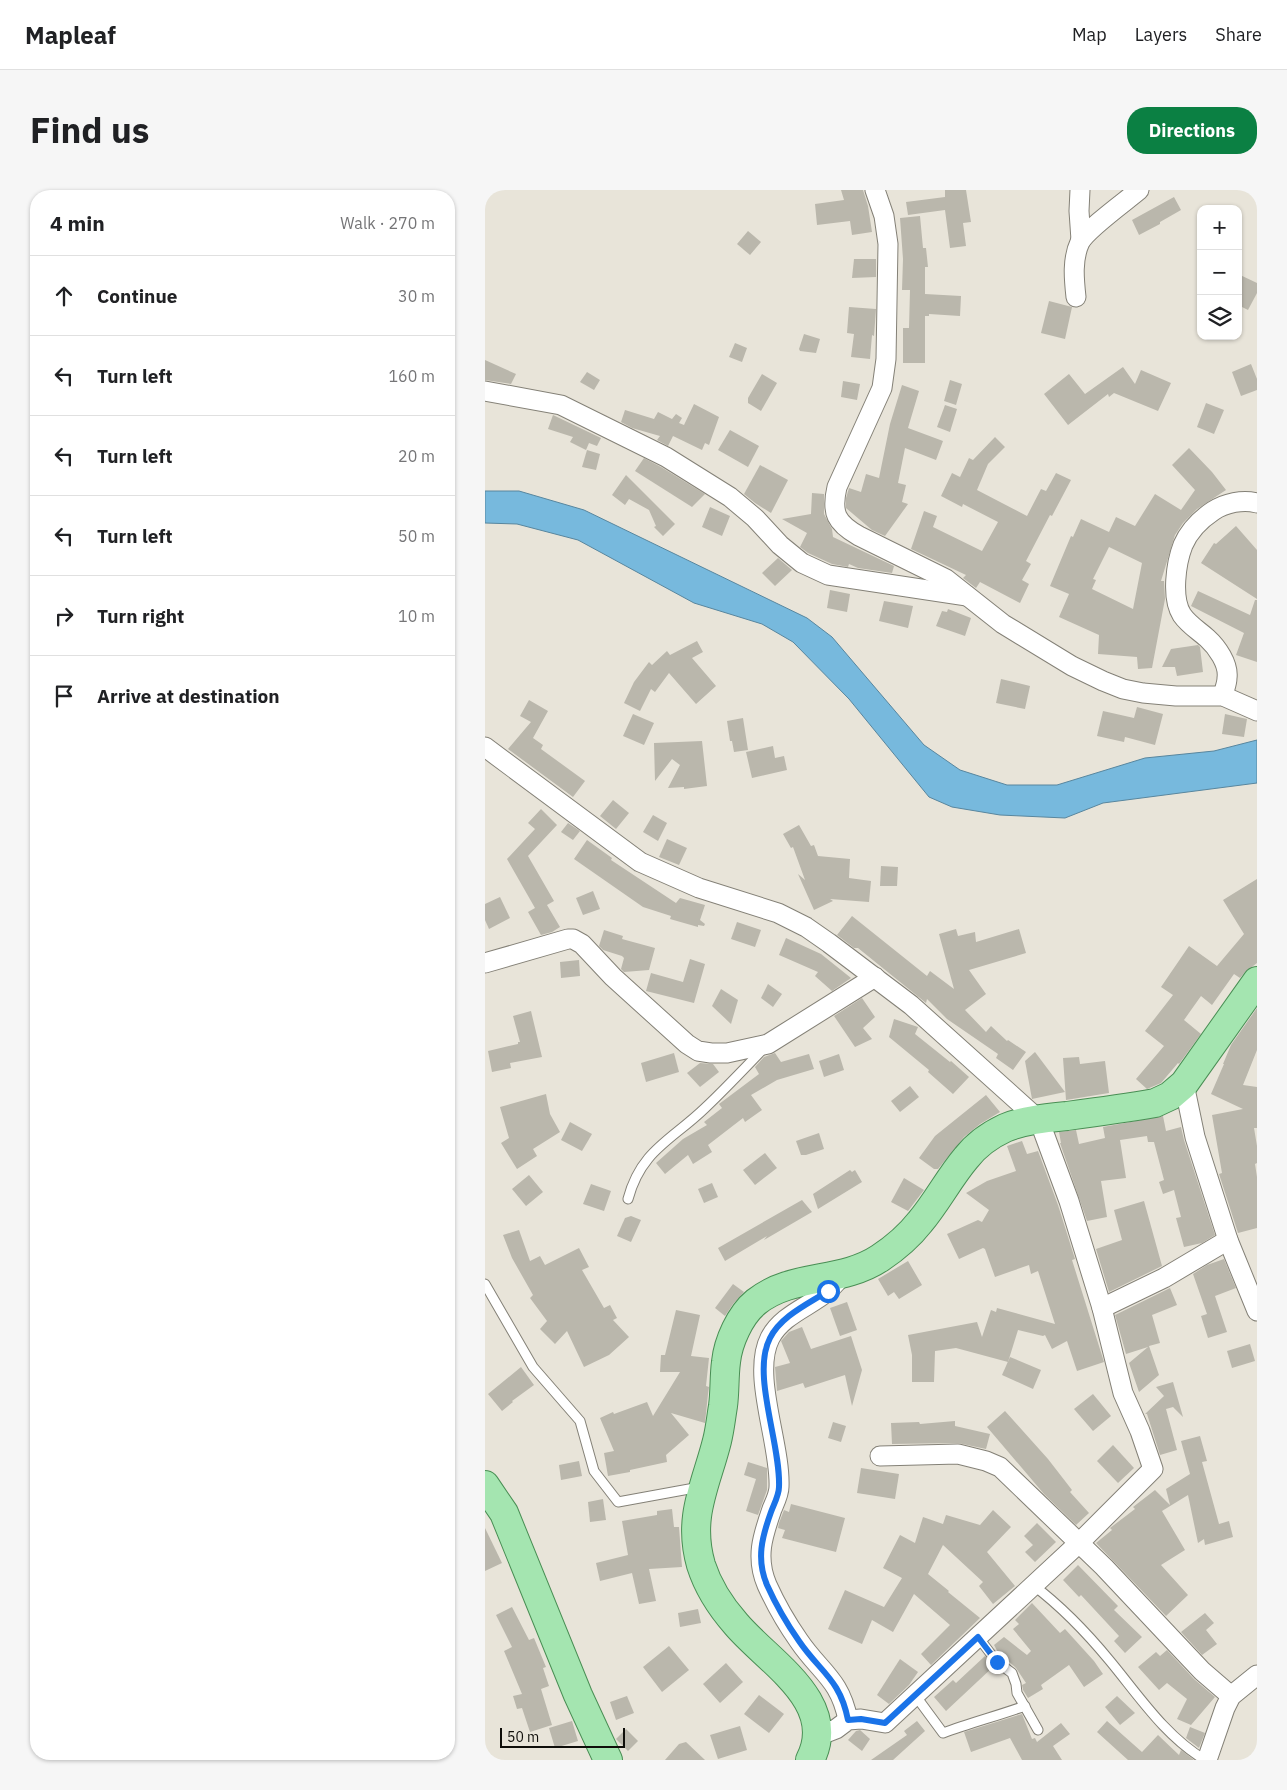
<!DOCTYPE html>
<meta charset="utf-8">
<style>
body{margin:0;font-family:"IBM Plex Sans",sans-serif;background:#f6f6f6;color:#202124}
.controls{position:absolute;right:15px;top:15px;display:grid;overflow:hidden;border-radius:10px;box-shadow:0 1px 4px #0004}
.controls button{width:45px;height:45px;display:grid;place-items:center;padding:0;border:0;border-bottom:1px solid #e0e0e0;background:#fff;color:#202124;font:25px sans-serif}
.scale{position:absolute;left:15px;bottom:12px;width:125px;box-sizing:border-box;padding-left:5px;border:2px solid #0f0e0a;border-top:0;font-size:14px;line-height:18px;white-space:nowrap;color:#0f0e0a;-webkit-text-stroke:4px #e8e4d9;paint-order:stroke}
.stop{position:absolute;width:15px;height:15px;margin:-11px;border:4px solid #1a73e8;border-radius:50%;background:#fff}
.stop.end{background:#1a73e8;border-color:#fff;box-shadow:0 1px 5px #0008}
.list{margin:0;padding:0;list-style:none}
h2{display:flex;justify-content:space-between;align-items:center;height:65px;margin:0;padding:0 20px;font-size:21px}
h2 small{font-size:16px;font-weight:400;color:#757577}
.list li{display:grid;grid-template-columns:32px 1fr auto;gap:15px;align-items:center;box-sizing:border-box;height:80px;padding:0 20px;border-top:1px solid #e0e0e0}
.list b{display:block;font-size:19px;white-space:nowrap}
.list em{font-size:16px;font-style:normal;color:#757577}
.icon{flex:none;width:28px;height:28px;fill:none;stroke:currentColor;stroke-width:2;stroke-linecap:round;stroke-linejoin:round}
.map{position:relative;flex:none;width:772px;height:1570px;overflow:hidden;border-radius:20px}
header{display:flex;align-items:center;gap:30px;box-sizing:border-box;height:70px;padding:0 25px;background:#fff;border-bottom:1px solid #e0e0e0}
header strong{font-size:24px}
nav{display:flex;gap:28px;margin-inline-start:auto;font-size:18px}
.intro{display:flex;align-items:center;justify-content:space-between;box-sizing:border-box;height:120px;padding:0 30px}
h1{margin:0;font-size:35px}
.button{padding:12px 22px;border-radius:20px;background:#0b8043;color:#fff;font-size:18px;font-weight:700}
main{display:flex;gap:30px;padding:0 30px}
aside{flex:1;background:#fff;border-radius:20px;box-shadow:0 1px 4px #0004}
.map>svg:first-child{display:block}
.water{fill:#77b9dd;stroke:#58869e}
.building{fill:#bab7ac;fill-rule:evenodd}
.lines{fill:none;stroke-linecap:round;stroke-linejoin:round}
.service-casing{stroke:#848177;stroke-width:11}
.minor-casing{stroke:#848177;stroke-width:21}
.primary-casing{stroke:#498e54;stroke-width:30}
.service{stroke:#fff;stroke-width:9}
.minor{stroke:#fff;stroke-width:19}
.primary{stroke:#a4e5b0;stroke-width:28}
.route{stroke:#1a73e8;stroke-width:6}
</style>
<header>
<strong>Mapleaf</strong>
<nav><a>Map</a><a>Layers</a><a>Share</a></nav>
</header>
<div class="intro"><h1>Find us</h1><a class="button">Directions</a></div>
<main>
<aside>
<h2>4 min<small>Walk · 270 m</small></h2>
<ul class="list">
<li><svg class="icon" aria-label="ahead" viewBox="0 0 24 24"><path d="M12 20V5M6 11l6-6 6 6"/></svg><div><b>Continue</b></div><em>30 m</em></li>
<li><svg class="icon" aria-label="left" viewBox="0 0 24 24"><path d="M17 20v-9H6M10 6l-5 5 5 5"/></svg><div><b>Turn left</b></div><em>160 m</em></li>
<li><svg class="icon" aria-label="left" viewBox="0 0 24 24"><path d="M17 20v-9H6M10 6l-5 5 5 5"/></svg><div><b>Turn left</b></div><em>20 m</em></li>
<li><svg class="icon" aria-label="left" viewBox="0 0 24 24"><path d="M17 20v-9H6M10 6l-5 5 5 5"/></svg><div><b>Turn left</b></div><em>50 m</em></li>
<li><svg class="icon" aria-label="right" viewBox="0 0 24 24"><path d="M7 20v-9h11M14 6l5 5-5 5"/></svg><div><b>Turn right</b></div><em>10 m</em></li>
<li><svg class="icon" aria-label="arrive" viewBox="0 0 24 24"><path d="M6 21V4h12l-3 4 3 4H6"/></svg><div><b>Arrive at destination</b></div></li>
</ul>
</aside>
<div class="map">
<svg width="772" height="1570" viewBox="0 0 772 1570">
<rect width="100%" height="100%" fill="#e8e4d9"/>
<path class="water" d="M0 301H34L99 320 322 428 347 447 439 555 475 580 522 595H572L660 568 729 561 772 550V593L618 613 580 628 515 625 467 617 444 607 364 509 308 452 277 434 209 413 93 350 32 334 0 333Z"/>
<g class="building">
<path d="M356 0H378L383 16 387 42 367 45 365 31 332 35 330 14 359 10Z"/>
<path d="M460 0H481L486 32 478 33 481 56 465 58 460 20 423 25 421 12 460 7Z"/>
<path d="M689 7 696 20 675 32V34L654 45 647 30Z"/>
<path d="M435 26 438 58H441L443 77H440V104L476 106 475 126 444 124V126H440V173H418V138H424L425 100H417L418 69 415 28Z"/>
<path d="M263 41 276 52 265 65 252 54Z"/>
<path d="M369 69H391V87L367 88Z"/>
<path d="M753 84 772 93V103L763 120 753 115Z"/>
<path d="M564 111 587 117 580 149 556 143Z"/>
<path d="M364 117 391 119 389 146 387 145 385 169 366 167 369 144 362 143Z"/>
<path d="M319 144 335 149 331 163 315 161 314 159Z"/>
<path d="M250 153 262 158 257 172 244 167Z"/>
<path d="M0 170 31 184 26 194 0 190Z"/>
<path d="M766 174 772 189V200L756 206 747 182Z"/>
<path d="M638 177 650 194 656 180 686 193 673 221 629 203 624 207 623 204 583 235 559 204 584 184 600 204Z"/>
<path d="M102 182 115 190 109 200 95 192Z"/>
<path d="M277 184 292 193 276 221 263 213V208Z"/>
<path d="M465 190 477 194 471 215 459 211Z"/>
<path d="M358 191 375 194 372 210 356 207Z"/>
<path d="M417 195 434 201 423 238 458 251 451 270 420 258 413 293 421 295 417 312 423 314 400 346 387 340 361 318V308L364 298 376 302 381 284 394 288 405 234Z"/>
<path d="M721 213 739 220 729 244 712 237Z"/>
<path d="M209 214 234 227 224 255 220 253 217 260 188 246 183 256 172 250 175 246 147 238 136 232 140 220 169 229 173 222 187 229 191 224 197 228 194 233 199 235Z"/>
<path d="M460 215 472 219 465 242 452 237Z"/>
<path d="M68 225 116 248 112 256 104 253 101 260 85 252 88 247 63 239Z"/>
<path d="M245 240 274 256 263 277 233 260Z"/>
<path d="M510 247 520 257 503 274 492 300 542 326 556 299 561 301 571 283 586 290 567 326 565 325 541 371 546 374 537 390 544 394 535 413 495 392 491 398 478 388 481 385 426 359 439 321 452 326 448 337 497 361 513 332 478 314 477 317 456 306 467 283 475 287 484 268 488 270Z"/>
<path d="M704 258 727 282 741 300 712 319 698 333 690 345 676 391H679L680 409 667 478 653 479 652 467 613 464 614 445 574 427 584 404 565 396 586 346 588 347 596 329 624 342 631 327 650 336 670 304 696 320 710 300 687 275ZM624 357 657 373 648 419 607 399 611 390 608 389Z"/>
<path d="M102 260 115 264 111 280 97 277Z"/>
<path d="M159 268 176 277 220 304 207 317 150 281Z"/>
<path d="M275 275 303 290 286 323 270 313 259 304Z"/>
<path d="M141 285 190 334 178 346 169 337 171 336 164 320 144 309 140 315 127 305Z"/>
<path d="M327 303 339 304V324L347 339 348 347 409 376 407 383 373 378 364 374 363 377 347 374 323 363 315 357 322 343 297 329 326 324Z"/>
<path d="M225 317 245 326 237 346 217 337Z"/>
<path d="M751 336 772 360V409L716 373 729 353 731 354Z"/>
<path d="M293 368 307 380 290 396 277 383Z"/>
<path d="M345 400 365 404 362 422 342 418Z"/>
<path d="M713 401 765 425 770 410H772V472L751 465 759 443 706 416Z"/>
<path d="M399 411 428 416 423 438 394 431Z"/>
<path d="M463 419 486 428 480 446 451 436 457 421 462 422Z"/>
<path d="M212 451 218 462 207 468 231 496 211 514 184 483 170 502 166 499 155 521 139 513 149 492 164 472 167 475 182 461 185 465Z"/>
<path d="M713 455 715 457 718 482 692 486 690 477H677L686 459Z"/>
<path d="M516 489 545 496 540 519 511 513Z"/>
<path d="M44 510 63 521 48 548 58 555 56 559 100 591 88 607 23 559 46 532 35 526Z"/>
<path d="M652 517 678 524 670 555 640 547 639 552 612 546 618 521 649 528Z"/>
<path d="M148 524 169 533 159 555 138 546Z"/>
<path d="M740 524 762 529 759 547 737 544Z"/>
<path d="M258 528 263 560 249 562 247 551H245L242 531Z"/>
<path d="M217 551 222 596 199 599V597L183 598 195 575 187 569 170 591 169 553Z"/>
<path d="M288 556 290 568 299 566 302 580 267 588 261 562Z"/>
<path d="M128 610 144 623 131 639 115 626Z"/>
<path d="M56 619 72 635 43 666 69 711 62 715 75 737 67 742 56 745 43 722 50 718 22 669 50 639 43 633Z"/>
<path d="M168 625 182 633 173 651 158 642Z"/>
<path d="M83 633 95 641 88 650 76 642Z"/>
<path d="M314 635 326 656 329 655 333 666 365 669 364 688 386 691 384 712 345 709 348 711 329 720 313 684 320 690 308 657 306 658 298 644Z"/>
<path d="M182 649 202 658 194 675 174 667Z"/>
<path d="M102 650 127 668 126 670 191 713 195 708 220 715 215 730 220 734 219 736 213 735V737L185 729 186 726 158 717 89 669Z"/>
<path d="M396 676 413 677 412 696H395Z"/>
<path d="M772 689V773L760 782 755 788 749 784 727 815 716 806 699 830 716 844 694 874 693 873 676 893 662 899 651 889 679 856 660 841 688 805 676 797 704 756 732 776 759 744 738 710Z"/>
<path d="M108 701 115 719 98 725 91 708Z"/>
<path d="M15 707 25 728 4 739 0 730V714Z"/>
<path d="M367 726 442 786 445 781 469 799 454 744 471 739 473 746 490 742 491 752 534 739 541 763 484 780 501 804 480 820 501 842 506 836 522 851 523 850 541 862 528 880 511 868 513 864 462 829 442 809 441 813 373 758H369L352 745Z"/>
<path d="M252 732 276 740 270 757 246 749Z"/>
<path d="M119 740 138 746 137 749 170 758 164 780 139 782 136 779 139 768 137 766 118 760 114 756Z"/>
<path d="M301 748 336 764 366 788 347 801 330 786 333 782 294 765Z"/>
<path d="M205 769 220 774 209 813 161 801 166 783 198 792Z"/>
<path d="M94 770 95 786 76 788 75 772Z"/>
<path d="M283 794 297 804 288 817 276 808Z"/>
<path d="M236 799 253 810 246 834 227 816Z"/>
<path d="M377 808 390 827 378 838 387 849 370 857 349 826Z"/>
<path d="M772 818V860L758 895 772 897V938H769L772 956V973L770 974 772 987V1038L753 1043 734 984 737 983 727 925 758 919 726 904 739 874H738L746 855Z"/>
<path d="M46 821 57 867 25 873 26 878 7 882 3 861 33 854V852H35L28 826Z"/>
<path d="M409 829 433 837 430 844 465 872 466 871 484 887 468 904 443 882 444 880 404 847Z"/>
<path d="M550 862 580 902 547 909 540 871Z"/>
<path d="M189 863 194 882 161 892 156 873Z"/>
<path d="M290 863 296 872 324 864 329 879 292 890 266 905 277 920 260 932 258 928 223 955 227 962 208 974 203 965 180 984 171 973 198 949 222 935 219 932 237 918 234 914 274 884 270 877 279 867Z"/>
<path d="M354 864 359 880 339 887 334 871Z"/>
<path d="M594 867 595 874 620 871 624 903 581 910 578 868Z"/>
<path d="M215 873 228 874 234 882 215 897 202 883Z"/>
<path d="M425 896 434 907 415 922 406 911Z"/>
<path d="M61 904 65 924 75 942 48 959 52 966 32 979 16 953 24 948 15 917Z"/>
<path d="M501 905 515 922 495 934 479 947 453 979H449L434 968 450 946Z"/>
<path d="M678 926 681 941 696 937 699 950 730 1045 717 1053 699 1057 691 1028 696 1027 689 1000 678 1004 674 992 679 990 669 952H663L662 946 635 950 641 988 616 991 622 1027 602 1031 575 953H576L574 942 591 940 594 954 620 948 618 937Z"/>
<path d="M85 932 107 944 97 961 76 950Z"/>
<path d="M334 943 339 959 321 965H316L311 951Z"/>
<path d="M537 951 542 964 553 961 573 1015 590 1069 587 1070 619 1172 592 1181 582 1151 567 1159 560 1145 558 1146 533 1140 523 1172 471 1158 450 1161 449 1192H427V1165L423 1145 492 1132 497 1147 506 1120 511 1122 512 1118 570 1134 553 1081 546 1084 544 1075 510 1087 500 1059 498 1058 474 1069 462 1044 493 1030 497 1032 504 1020 481 1003 502 991 531 981 522 956Z"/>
<path d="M280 963 292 978 270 995 258 980Z"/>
<path d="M365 980 367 982 370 980 377 992 333 1019 328 1004Z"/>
<path d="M44 985 58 1002 41 1016 27 999Z"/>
<path d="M419 988 439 1000 423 1021 406 1012Z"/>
<path d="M227 993 233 1007 219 1013 213 999Z"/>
<path d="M106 994 126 1001 119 1021 98 1014Z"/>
<path d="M317 1010 327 1022 279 1050 282 1046 240 1071 233 1058Z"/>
<path d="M659 1011 677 1076 624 1102 611 1059 637 1050 629 1020Z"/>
<path d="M146 1026 156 1030 146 1052 132 1046 140 1028Z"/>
<path d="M34 1040 45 1071 55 1066 60 1075 94 1058 104 1077 97 1080 119 1118 125 1115 132 1128 128 1130 144 1147 124 1165 99 1177 82 1141 70 1154 55 1139 62 1131 45 1108 48 1105 27 1068 18 1045Z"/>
<path d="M739 1069 751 1098 730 1106 742 1142 723 1148 716 1126 722 1124 708 1084 722 1075Z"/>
<path d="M423 1071 437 1095 414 1109 409 1102 403 1106 393 1089Z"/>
<path d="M248 1094 259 1102 248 1114 240 1126 230 1118Z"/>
<path d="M685 1098 692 1115 667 1125 675 1153 664 1156 674 1185 654 1202 644 1173 663 1157 641 1164 630 1125Z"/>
<path d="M362 1112 372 1140 355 1146 345 1118Z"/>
<path d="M191 1120 215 1125 206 1166 224 1168 221 1196 224 1197 223 1204 220 1233 186 1223 204 1245 181 1265 182 1272 145 1280V1282L123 1286 119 1263 129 1261 115 1228 128 1222 129 1224 162 1212 168 1226 195 1182H175L176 1165H180Z"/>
<path d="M317 1137 326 1159 366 1146 377 1180 367 1216 360 1185 320 1198 318 1193 292 1201 290 1177 305 1173 296 1151 304 1142Z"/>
<path d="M765 1154 770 1171 747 1178 742 1161Z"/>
<path d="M525 1167 556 1180 548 1199 517 1185Z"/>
<path d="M36 1177 49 1195 27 1211 28 1212 17 1221 3 1204Z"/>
<path d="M688 1192 698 1227 688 1217 681 1219 692 1260 675 1265 662 1224H660L679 1206 671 1197Z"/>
<path d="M608 1204 626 1226 608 1241 589 1219Z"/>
<path d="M520 1221 563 1269 587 1300 585 1302 604 1323 591 1335 559 1304 502 1237Z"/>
<path d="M470 1231V1236L505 1244 501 1259 473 1253 407 1254 406 1233 434 1232 435 1234Z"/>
<path d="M348 1232 361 1236 356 1252 343 1248Z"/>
<path d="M715 1246 722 1271 717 1272 734 1334 744 1331 748 1347 720 1355 719 1349 713 1353 703 1305 677 1321 700 1360 676 1375 703 1405 681 1426 611 1353 627 1340 625 1338 650 1319 648 1317 670 1300 685 1315 681 1299 705 1284 696 1251Z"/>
<path d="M628 1255 649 1278 633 1293 612 1271Z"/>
<path d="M94 1271 97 1286 76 1290 74 1275Z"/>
<path d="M263 1272 282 1278V1300L273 1325 261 1321 271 1289 259 1285Z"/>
<path d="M376 1278 414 1284 410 1309 372 1303Z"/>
<path d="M118 1309 121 1330 105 1332 103 1312Z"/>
<path d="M306 1314 360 1328 351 1362 297 1348 300 1340 293 1338 294 1333 299 1320 304 1322Z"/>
<path d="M187 1319 189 1337H194L197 1377 164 1379 171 1411 154 1414 147 1383 115 1391 111 1373 143 1365 137 1331 172 1325V1321Z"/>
<path d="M508 1320 526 1337 502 1362 530 1396 508 1414 494 1396 498 1392 458 1355 443 1384 464 1401 463 1402 495 1428 446 1475 436 1464 465 1435 429 1404 408 1442 387 1430 377 1454 343 1439 360 1400 399 1417 417 1388 398 1378 415 1345 430 1353 438 1327 458 1334 461 1325 495 1335Z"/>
<path d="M552 1333 571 1352 550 1372 540 1362 548 1355 539 1346Z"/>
<path d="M0 1338 17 1373 0 1381Z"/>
<path d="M593 1375 633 1416 629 1420 657 1447 640 1463 629 1451 634 1446 596 1405 594 1407 578 1390Z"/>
<path d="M547 1413 575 1443 580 1439 609 1471 618 1484 599 1497 584 1475 556 1495 558 1499 543 1508 538 1500 537 1495 541 1493 531 1478 519 1467 516 1468 509 1455 519 1447 542 1465 546 1461 528 1439 534 1434 530 1430Z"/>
<path d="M27 1417 44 1450 49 1448 61 1477 58 1478 64 1496 56 1499 67 1535 45 1542 37 1518 32 1519 28 1506 37 1504 19 1461 27 1457 11 1425Z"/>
<path d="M213 1419 216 1433 195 1437 193 1423Z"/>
<path d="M720 1423 729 1433 721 1440 732 1454 717 1465 696 1442Z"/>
<path d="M184 1456 204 1480 177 1502 158 1477Z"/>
<path d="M682 1460 709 1489 730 1507 706 1535 692 1529 702 1509 682 1493 674 1500 653 1477 671 1462 675 1466Z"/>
<path d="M500 1466 508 1477 461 1521 449 1507 468 1490 471 1493Z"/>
<path d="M415 1469 433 1482 424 1495 404 1514 392 1505Z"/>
<path d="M241 1473 258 1492 235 1513 218 1494Z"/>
<path d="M274 1505 299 1524 284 1543 259 1524Z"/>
<path d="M142 1506 149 1523 131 1530 125 1512Z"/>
<path d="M632 1506 650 1523 635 1535 620 1517Z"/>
<path d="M537 1524 547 1549 550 1548 552 1552 576 1533 585 1544 568 1556 577 1570H537L525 1548 486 1562 479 1542Z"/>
<path d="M87 1531 93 1551 70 1558 64 1538Z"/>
<path d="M432 1531 440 1541 408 1570H386L422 1545 419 1541Z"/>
<path d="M622 1531 657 1562 673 1545 694 1565 696 1560 709 1570H643L612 1542Z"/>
<path d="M255 1536 262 1560 233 1569 225 1545Z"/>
<path d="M705 1537 720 1543 714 1558 701 1548Z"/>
<path d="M141 1539 153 1551 143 1561 131 1549Z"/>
<path d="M375 1540 385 1549 377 1561 363 1550 371 1541Z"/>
<path d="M201 1552 220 1570H180L194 1554Z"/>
</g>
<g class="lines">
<defs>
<g id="service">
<path d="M143 1009C156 960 187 950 220 918 240 899 260 878 279 858"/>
<path d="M0 1094 48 1177 95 1231 109 1281 133 1312 215 1297"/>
<path d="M548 1395C577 1417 602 1443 625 1471 654 1506 680 1546 720 1570"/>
<path d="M493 1447 512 1472 527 1483 531 1494 532 1503 553 1540"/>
<path d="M430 1505 458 1543C485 1533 512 1526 540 1516"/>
</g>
<g id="minor">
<path d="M390 0 399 26 403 54 401 169 397 198 352 297C346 323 351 333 374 346L461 389 518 434 587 476 618 491 638 499 658 503 691 506H738L772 521"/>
<path d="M595 0 594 21 596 50"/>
<path d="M591 107C589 89 587 69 595 52 602 39 641 11 654 0"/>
<path d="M0 201 76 215 181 267 245 307 270 328 295 355 317 373 343 385 482 406"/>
<path d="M738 506C739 500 742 494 742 488 744 474 732 457 722 448 713 440 704 435 697 425 686 408 691 373 698 355 704 341 716 329 728 321 740 313 758 309 772 313"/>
<path d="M0 557 155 672 214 698 293 723 321 737 344 753 426 815 554 930 584 1011 617 1118 638 1203 655 1241 668 1279 594 1353 400 1533 376 1529 363 1530 351 1539 333 1546"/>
<path d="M0 773 83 749H88L97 754 128 787 202 854 213 861 226 863H242L283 854 390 787"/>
<path d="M699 894 710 947 743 1050 772 1121"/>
<path d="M358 1085C353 1090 348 1096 343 1101 324 1117 297 1125 285 1148 266 1185 296 1254 294 1297 294 1304 290 1312 287 1319 278 1345 270 1367 282 1395 291 1415 302 1434 314 1451 335 1482 355 1489 363 1530"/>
<path d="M617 1118 679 1088 743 1050"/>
<path d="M395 1266 473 1264 501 1271 515 1277 619 1377 717 1481 746 1506"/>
<path d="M722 1570 740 1518 746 1506 772 1485"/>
</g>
<g id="primary">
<path d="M0 1295 19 1323 93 1505 123 1570"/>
<path d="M325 1570C355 1512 283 1472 251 1434 236 1417 223 1397 216 1375 202 1327 221 1295 232 1251 235 1239 236 1228 238 1216 240 1202 239 1187 241 1172 243 1152 255 1125 271 1112 307 1083 356 1094 395 1068 410 1058 424 1046 435 1032 452 1012 464 988 481 968 491 955 505 945 520 938 539 930 562 928 582 926 612 922 641 918 670 913L685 906 699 894 772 791"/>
</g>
</defs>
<use href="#service" class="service-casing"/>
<use href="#minor" class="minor-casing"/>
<use href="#primary" class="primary-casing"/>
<use href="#service" class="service"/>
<use href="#minor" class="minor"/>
<use href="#primary" class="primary"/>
</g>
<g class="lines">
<path class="route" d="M343 1101C323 1114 296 1126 285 1148 266 1184 296 1254 294 1297 294 1305 289 1314 286 1322 277 1347 271 1369 282 1395 291 1415 302 1434 314 1451 335 1482 355 1489 363 1530L376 1529 400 1533 493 1447 512 1472"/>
</g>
</svg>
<div class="controls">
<button>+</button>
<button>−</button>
<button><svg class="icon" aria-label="layers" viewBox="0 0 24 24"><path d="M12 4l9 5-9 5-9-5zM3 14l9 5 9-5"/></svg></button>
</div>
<div class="scale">50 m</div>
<div class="stop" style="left:343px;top:1101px"></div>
<div class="stop end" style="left:512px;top:1472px"></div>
</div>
</main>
